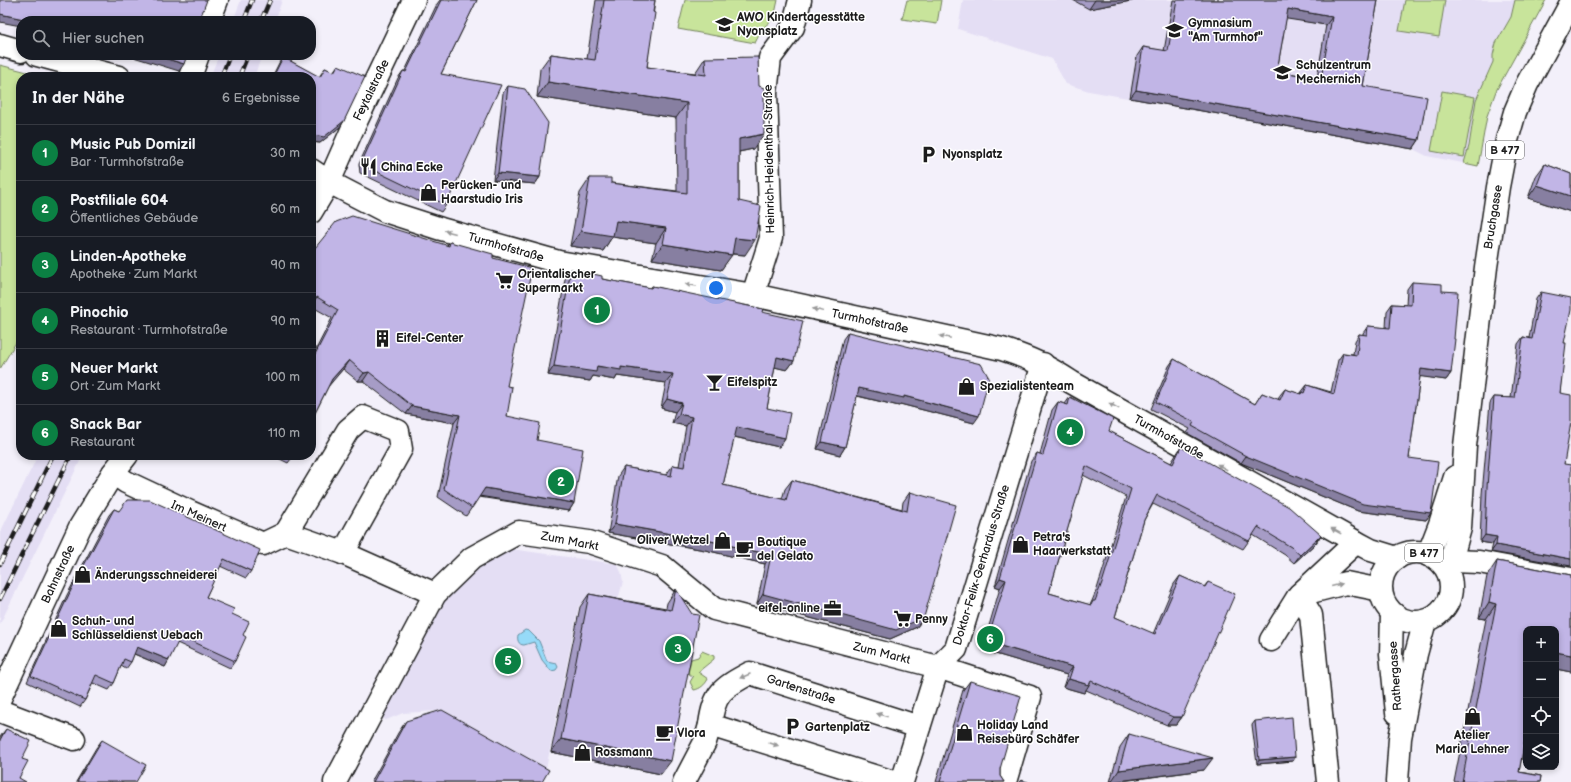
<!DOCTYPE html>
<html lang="de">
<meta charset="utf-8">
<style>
body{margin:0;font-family:"Balsamiq Sans",sans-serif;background:#20242c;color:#f1f3f6}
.controls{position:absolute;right:12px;bottom:12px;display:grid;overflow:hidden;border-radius:8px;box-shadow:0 2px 6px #0003}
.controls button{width:36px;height:36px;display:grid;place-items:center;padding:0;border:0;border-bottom:1px solid #363941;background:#171b24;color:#f1f3f6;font:20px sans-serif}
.you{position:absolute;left:716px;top:288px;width:14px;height:14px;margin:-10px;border:3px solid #fff;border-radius:50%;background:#1a73e8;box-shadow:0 0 0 6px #1a73e833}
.badge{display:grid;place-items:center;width:26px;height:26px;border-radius:50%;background:#0b8043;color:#fff;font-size:13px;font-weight:700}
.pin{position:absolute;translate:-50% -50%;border:2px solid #fff;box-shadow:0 1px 4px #0006}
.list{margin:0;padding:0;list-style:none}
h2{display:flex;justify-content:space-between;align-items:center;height:52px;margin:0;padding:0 16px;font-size:17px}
h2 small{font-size:13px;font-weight:400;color:#9ea1a6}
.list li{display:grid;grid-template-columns:26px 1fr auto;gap:12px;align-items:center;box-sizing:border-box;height:56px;padding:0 16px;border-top:1px solid #363941}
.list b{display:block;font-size:15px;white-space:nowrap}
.list p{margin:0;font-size:13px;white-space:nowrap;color:#9ea1a6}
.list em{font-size:13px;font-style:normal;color:#9ea1a6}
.icon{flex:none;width:22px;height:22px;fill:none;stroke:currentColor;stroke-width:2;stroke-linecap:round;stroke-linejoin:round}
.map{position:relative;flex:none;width:1571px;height:782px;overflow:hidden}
.search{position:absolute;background:#171b24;box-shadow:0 2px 6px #0003;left:16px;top:16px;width:300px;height:44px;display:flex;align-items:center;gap:10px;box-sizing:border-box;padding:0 14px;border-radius:16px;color:#9ea1a6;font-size:15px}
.panel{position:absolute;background:#171b24;box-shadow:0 2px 6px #0003;left:16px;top:72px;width:300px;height:388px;border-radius:16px}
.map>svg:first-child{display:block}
.built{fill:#e4def4}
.green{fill:#c8e49b;stroke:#72805c}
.water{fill:#96daf8;stroke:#658ea0}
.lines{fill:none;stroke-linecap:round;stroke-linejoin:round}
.minor-casing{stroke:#1c1c1c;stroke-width:25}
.major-casing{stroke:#1c1c1c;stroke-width:25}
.minor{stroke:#fff;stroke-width:22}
.major{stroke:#fff;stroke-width:22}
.rail-casing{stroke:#1c1c1c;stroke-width:4.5}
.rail{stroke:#fff;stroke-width:3;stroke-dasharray:9;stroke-linecap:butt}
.wall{fill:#a69cc6;stroke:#1c1c1c;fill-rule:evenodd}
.shaded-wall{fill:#877fa1;stroke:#1c1c1c}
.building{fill:#c1b5e6;stroke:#1c1c1c;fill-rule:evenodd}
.oneway{fill:#999}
.labels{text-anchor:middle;stroke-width:3;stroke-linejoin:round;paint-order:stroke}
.shield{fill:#fff;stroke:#606060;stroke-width:1}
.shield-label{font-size:11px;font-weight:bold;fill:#1c1c1c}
.poi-label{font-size:12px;font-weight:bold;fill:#1c1c1c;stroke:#fff;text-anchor:start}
.street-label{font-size:12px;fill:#1c1c1c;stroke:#fff}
</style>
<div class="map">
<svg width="1571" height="782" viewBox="0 0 1571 782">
<rect width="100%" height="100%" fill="#f3f0fa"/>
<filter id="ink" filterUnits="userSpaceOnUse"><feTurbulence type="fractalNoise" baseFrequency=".025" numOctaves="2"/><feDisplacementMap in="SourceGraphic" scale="8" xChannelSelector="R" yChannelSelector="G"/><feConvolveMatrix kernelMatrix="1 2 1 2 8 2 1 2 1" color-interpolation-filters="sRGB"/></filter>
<g filter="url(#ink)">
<g class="built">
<path d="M241 0H282L275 21H233Z"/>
<path d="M963 0H1546L1496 91 1487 116 1478 166 1427 156 1413 149 1262 122 1263 116 1251 114 1250 120 1089 91 1066 84 1052 59 958 29Z"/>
<path d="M219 55H262L254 77H210Z"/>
<path d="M38 455H83L0 624V533Z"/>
<path d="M511 549 617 564 621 572 623 582 616 606 605 611 579 605 545 774 436 711 403 713 386 720 377 715 444 596 463 576 490 558Z"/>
</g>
<g class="green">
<path d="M685 0H778L774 18 762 29 755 43 678 29Z"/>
<path d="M907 0H941L937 24 902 19Z"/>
<path d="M1405 0H1445L1439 37 1399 31Z"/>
<path d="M1515 0H1546L1496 91 1487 116 1478 166 1464 163 1469 146 1476 100 1493 62V55L1496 43 1511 17Z"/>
<path d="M0 65 47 77H21V334L0 369Z"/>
<path d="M1442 91 1475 97 1464 157 1431 151Z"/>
<path d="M702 651 714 656V659L698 672 708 679C705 685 700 689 694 690L690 682 693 677 688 673 691 659 698 657Z"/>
</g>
<path class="water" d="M525 630 529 631 539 641 547 661 556 663 558 667 556 670 551 671 542 660 534 642 524 645C518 645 517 639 518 635Z"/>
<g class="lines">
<defs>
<g id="minor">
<path d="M209 21 217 0"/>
<path d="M0 45 21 51"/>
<path d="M37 55 119 77"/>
<path d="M190 77 198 55"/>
<path d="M311 170 329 182 385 211 441 229 559 262 753 295 1002 349C1030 358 1047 366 1071 382L1356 542 1371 550 1397 558"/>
<path d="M311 212 329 182 352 130 414 0"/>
<path d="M753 295 771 238 766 93 770 58 793 27 800 0"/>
<path d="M113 473 126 482 190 512 263 544 286 533"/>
<path d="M286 533 348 430 363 417 398 431 401 449 343 553 435 594"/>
<path d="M286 533 343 553"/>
<path d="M1451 561 1479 562 1571 579"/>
<path d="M1271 640 1299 595 1346 583 1381 590"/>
<path d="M0 698 80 527 113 473 127 455"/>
<path d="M0 711 74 739"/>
<path d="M335 782 435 594 472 558 519 532 589 542 662 566 714 609 938 667 1030 697 1005 782"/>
<path d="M684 782 705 742 710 725"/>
<path d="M893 782 710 725C714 693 722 688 750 673L919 727"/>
<path d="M902 782 938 667 956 649 1043 364"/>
<path d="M1328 782 1311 615 1299 595 1356 542"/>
</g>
<g id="major">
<circle cx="1416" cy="587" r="35"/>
<path d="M1428 555 1440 524 1455 477"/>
<path d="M1448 572 1460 528 1465 446 1486 267 1498 187 1507 140 1515 112 1527 84 1571 3"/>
<path d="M1392 613 1391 654 1397 713"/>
<path d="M1397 782 1400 738 1416 654 1425 621"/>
</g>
</defs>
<use href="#minor" class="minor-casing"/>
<use href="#major" class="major-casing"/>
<use href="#minor" class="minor"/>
<use href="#major" class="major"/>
<defs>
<g id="rail">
<path d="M244 21 252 0"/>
<path d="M261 21 270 0"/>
<path d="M221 77 230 55"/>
<path d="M239 77 248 55"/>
<path d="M0 564 53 455"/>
<path d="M0 599 71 455"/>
</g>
</defs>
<use href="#rail" class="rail-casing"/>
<use href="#rail" class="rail"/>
</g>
<g class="wall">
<path d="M440 0H477L441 74 446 205 441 212 360 173 359 164 398 78 403 71H405L437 4Z"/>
<path d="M596 0H655L647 67 695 73 705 58 753 149 739 152V201L745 255 732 254 721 270 652 259 656 243 612 237 603 251 570 246 580 193 590 178 611 183 677 191 676 118 537 97 540 69 551 54 587 59Z"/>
<path d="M1073 0H1136L1089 9Z"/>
<path d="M1173 0H1378L1363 86 1419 140 1413 149 1130 98 1137 56 1143 47 1164 51ZM1286 18 1326 25 1317 78 1277 71Z"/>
<path d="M283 57 319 77 325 68 333 72 338 65 344 121 340 127 320 143 311 142V77H272L279 63Z"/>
<path d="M508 86 540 177 535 184 493 180 503 93Z"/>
<path d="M1545 164 1571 174V215H1570L1571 212 1528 198 1536 176Z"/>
<path d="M450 242 493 258 507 386V416L537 440 574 503 569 511 479 497 466 516 438 497 454 423 406 414 363 381H358L343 369 330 383 311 421V359L332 318 311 306V253L447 245Z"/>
<path d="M571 269 602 279 651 288 652 286 762 312 794 361 787 370 775 367 767 408 785 438 779 447 734 437 723 485 782 499 785 489 792 480 902 509 903 502 910 492 924 617 917 627 890 639 757 604 765 564 705 550 608 533 618 476 624 467 666 475 673 465 679 466 686 426 672 423 675 412 661 408 666 383 617 376 615 380 593 376 590 381 548 375 565 279Z"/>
<path d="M1412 282 1442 291 1451 373 1446 380 1420 376 1409 458 1431 513 1426 520 1358 511 1241 463 1187 433 1190 429 1151 409 1169 366 1174 359 1255 404 1262 393 1278 400 1280 395 1285 389 1300 394 1307 385 1331 392 1338 360 1343 353 1353 354 1355 341 1359 334 1363 335V333L1368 326 1386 328 1387 311 1392 304 1406 305 1407 289Z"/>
<path d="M1541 292 1564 343 1560 393 1564 464 1491 552 1493 544 1480 542 1482 494 1490 403 1494 397 1511 398 1518 344 1523 337 1529 338 1536 299Z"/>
<path d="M848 332 974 423 900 404 899 406 857 396 845 447 840 455 817 449 843 339Z"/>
<path d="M1070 397 1109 431 1171 463 1181 447 1321 535 1316 543 1294 563 1285 555 1253 535 1243 549 1153 504 1144 520 1115 617 1153 634 1174 584 1180 576 1204 587 1208 582 1182 717 1176 725H1167L1086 690 1084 693 1063 687 1067 675 982 650 1000 588 995 586 1031 461 1037 453 1040 454 1052 410 1058 402 1065 404ZM1083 475 1126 497 1097 589 1092 601 1090 605 1049 593Z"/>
<path d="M272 455H294L288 463Z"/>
<path d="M114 509 251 571 246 578 220 566 206 597 232 614 243 635 235 661 230 668 177 643 165 667 134 654 131 662 126 669 121 666 114 683 109 690 93 683 85 700 80 707 27 682 67 595 109 515Z"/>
<path d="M1497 561 1571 575V672L1556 669V629H1526V734L1519 772 1541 776 1540 782H1454L1486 619 1479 618 1487 576Z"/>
<path d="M676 589 661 774 551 752 580 607 589 594 666 608 667 603Z"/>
<path d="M970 681 1000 769V776L1004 782H936L963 690Z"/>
<path d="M406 721 542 782H371L384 759 398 733Z"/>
<path d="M1255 721 1295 757 1293 761 1257 764 1252 725Z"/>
<path d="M6 729 22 759 19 778 0 782V737Z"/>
<path d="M1129 734 1204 770 1115 782H1110L1120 747Z"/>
<path d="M102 740 136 782H76L96 748Z"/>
</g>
<g class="shaded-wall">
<path d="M1095 0H1136L1089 9Z"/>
<path d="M1288 9 1332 17 1326 25 1281 18Z"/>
<path d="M0 14 33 21H21V26L0 22Z"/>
<path d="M127 55H154L184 64 179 71Z"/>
<path d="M548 82 687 103 676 118 537 97Z"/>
<path d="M1136 90 1419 140 1413 149 1130 98Z"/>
<path d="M344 121 340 127 320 143 311 142V140L314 135Z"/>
<path d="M764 134 753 149 729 154 739 139Z"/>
<path d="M498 173 540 177 535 184 493 180Z"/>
<path d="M1537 185 1571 196V212L1528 198Z"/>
<path d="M616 221 666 228 656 243 612 237 603 251 570 246 581 231Z"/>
<path d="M735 238 755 240 745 255 724 253Z"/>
<path d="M663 244 732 255 721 270 652 259Z"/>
<path d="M777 357 794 361 787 370 770 366Z"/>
<path d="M349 360 343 369 327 388 332 379Z"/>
<path d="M554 366 621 367 673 374 666 383 617 376 615 380 593 376 590 381 548 375Z"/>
<path d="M1421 369 1451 373 1446 380 1416 376Z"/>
<path d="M369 372 363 381H358L364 373Z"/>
<path d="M859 388 904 396 979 416 974 423 900 404 899 406 854 395Z"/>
<path d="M667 399 682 403 675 412 661 408Z"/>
<path d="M412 406 460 415 454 423 406 414Z"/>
<path d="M679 414 692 417 686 426 672 423Z"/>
<path d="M737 427 785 438 779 447 730 436Z"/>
<path d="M822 442 845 447 840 455 817 449Z"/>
<path d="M1246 456 1431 513 1426 520 1358 511 1241 463Z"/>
<path d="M485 488 574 503 569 511 479 496Z"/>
<path d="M615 524 711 541 771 555 765 564 705 550 608 533Z"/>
<path d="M1321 535 1316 543 1294 563 1300 555Z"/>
<path d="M1485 535 1497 537 1493 544 1480 542Z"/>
<path d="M1496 545 1571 559V566L1491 552Z"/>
<path d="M1000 578 1006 580 1000 588 995 586Z"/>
<path d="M763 594 924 617 917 627 890 639 757 604Z"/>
<path d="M1489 602 1496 604 1486 619 1479 618Z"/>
<path d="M987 642 1073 667 1067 675 982 650Z"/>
<path d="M137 647 169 660 165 667 132 653Z"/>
<path d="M1556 652 1571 655V672L1556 669Z"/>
<path d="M1069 679 1089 685 1084 693 1063 687Z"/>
<path d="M1173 717H1182L1176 725H1167Z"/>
<path d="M561 739 671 761 661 774 551 752Z"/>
<path d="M1295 757 1293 761 1257 764 1259 760Z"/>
<path d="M1213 758 1204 770 1111 782 1119 770Z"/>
</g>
<g class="building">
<path d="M0 0H207L199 21H33L0 14Z"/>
<path d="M441 0H477L441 74 501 85 446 205 365 166 364 157 403 71 406 72Z"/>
<path d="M604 0H655L653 12 655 13 647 67 706 75 705 58 758 57 759 86 764 88V134L739 139V201L761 206 755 240 735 238 732 255 663 244 666 228 616 221 613 236 581 231 590 178H611V183L687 193V103L548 82 551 54 595 60Z"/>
<path d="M1177 0H1378L1363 86 1427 97 1419 140 1136 90 1143 47 1168 51ZM1288 9 1332 17 1321 79 1277 71Z"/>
<path d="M154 55H187L184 64Z"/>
<path d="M283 57 320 77 325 68 334 72 338 65 365 77 344 121 324 137 314 135 311 134V77H273Z"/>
<path d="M508 86 525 89 548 123 540 177 498 173Z"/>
<path d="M1545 164 1571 174V196L1537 185Z"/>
<path d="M352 216 449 246 450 242 493 254V258L532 268 507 386 512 387 507 416 540 423 537 440 583 449 574 503 485 488 472 508 444 489 460 415 412 406 369 372 364 373 349 360 332 379 311 421V362L338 310 317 297 311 305V253L336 222Z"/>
<path d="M571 269 602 276V279L651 288 652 286 763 309 762 312 803 321 794 361 777 357 767 408 790 413 785 438 737 427 723 485 786 500 792 480 907 511 910 492 956 505 924 617 896 630 763 594 771 555 711 541 615 524 624 467 671 476 673 465 684 467 692 417 679 414 682 403 667 399 673 374 621 367V370L597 366 596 372 554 366Z"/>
<path d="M1412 282 1442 284V291L1458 292 1454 339H1455L1451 373 1421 369 1409 458 1438 462 1431 513 1363 504 1246 456 1192 426 1194 422 1156 402 1174 359 1255 404 1262 393 1280 400 1285 389 1301 394 1302 392 1304 393 1307 385 1334 394 1343 353 1357 355 1359 334 1367 335 1368 326 1390 328 1392 304 1411 305Z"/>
<path d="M1541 292 1571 298V310L1564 343H1566L1560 393 1571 395V422L1564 464 1571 465V559L1496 545 1497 537 1485 535 1487 487 1494 397 1515 398 1523 337 1532 339Z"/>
<path d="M848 332 981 364 989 378 979 416 904 396V398L859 388 845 447 822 442Z"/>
<path d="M1070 397 1113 419 1109 431 1173 464 1181 447 1289 507 1321 535 1300 555 1291 547 1258 527 1249 541 1157 495 1144 520 1115 617 1155 634 1180 576 1205 587 1208 582 1235 594 1182 717H1173L1091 681 1089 685 1069 679 1073 667 987 642 1006 580 1000 578 1037 453 1043 455 1058 402 1068 405ZM1086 466 1131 489 1103 580 1095 601H1093L1091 605 1049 593Z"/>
<path d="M127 500H150L260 550 251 571 224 559 206 597 234 609 232 614 249 622 243 635 246 637 235 661 181 636 169 660 137 647 131 662 124 659 114 683 96 675 85 700 31 676 72 588 114 509 119 511Z"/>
<path d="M1497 561 1571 575V655L1556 652V629H1526V734L1519 772 1541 776 1540 782H1462L1496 604 1489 602Z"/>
<path d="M676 589 692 614 699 615 671 761 561 739 589 594 671 610Z"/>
<path d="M970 681 1021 696 1000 769V776L1004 782H940Z"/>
<path d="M442 710 549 770 542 782H373L392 747 406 721Z"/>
<path d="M1292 717 1295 757 1259 760 1255 721Z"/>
<path d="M6 729 31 741 22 759 28 761 19 778 26 782H0V740Z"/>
<path d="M1129 734 1213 758 1119 770Z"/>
<path d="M102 740 146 765 136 782H77Z"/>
<path d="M1021 780 1028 782H1019Z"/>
</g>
<defs><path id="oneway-solid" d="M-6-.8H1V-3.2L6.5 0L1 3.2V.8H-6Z"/></defs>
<g class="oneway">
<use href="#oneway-solid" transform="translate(450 232) rotate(-165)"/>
<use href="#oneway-solid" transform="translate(691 285) rotate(-171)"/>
<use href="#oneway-solid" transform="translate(818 310) rotate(-166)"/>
<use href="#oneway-solid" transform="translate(945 337) rotate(-168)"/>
<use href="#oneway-solid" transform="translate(1114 406) rotate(-151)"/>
<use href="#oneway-solid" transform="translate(1222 467) rotate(-151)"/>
<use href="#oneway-solid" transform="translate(1336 531) rotate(-151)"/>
<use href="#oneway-solid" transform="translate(1337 585) rotate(-14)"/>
<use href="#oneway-solid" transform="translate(745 676) rotate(157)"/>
<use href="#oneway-solid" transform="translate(882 715) rotate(-162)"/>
<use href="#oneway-solid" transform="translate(773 744) rotate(17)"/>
</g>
</g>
<defs>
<symbol id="school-bare" viewBox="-9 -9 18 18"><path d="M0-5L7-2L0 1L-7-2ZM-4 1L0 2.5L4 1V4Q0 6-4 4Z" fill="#1c1c1c" stroke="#fff" stroke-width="2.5" paint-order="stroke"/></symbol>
<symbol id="parking-bare" viewBox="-9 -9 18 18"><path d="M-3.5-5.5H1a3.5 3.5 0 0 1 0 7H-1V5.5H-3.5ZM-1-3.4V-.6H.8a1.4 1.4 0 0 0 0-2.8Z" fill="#1c1c1c" stroke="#fff" stroke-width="2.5" paint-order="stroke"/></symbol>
<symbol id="restaurant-bare" viewBox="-9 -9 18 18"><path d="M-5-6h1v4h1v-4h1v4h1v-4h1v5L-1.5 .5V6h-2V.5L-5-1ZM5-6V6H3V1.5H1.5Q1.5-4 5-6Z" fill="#1c1c1c" stroke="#fff" stroke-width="2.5" paint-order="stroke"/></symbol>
<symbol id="shop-bare" viewBox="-9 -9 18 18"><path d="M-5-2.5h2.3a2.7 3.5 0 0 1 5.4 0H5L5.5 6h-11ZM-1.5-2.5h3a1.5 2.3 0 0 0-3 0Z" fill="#1c1c1c" stroke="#fff" stroke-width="2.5" paint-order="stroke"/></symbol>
<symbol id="supermarket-bare" viewBox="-9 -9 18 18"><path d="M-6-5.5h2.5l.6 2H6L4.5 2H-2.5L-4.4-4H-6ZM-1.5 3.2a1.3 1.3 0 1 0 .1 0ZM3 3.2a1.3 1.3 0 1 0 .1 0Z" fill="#1c1c1c" stroke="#fff" stroke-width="2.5" paint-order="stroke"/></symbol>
<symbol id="building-bare" viewBox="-9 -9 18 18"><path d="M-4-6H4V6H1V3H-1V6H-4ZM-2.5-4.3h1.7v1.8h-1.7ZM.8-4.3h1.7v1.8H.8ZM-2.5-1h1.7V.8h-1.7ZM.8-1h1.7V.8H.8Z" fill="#1c1c1c" stroke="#fff" stroke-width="2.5" paint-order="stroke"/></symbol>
<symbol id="bar-bare" viewBox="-9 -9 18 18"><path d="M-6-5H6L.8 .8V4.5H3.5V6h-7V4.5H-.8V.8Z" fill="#1c1c1c" stroke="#fff" stroke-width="2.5" paint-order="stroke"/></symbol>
<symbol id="cafe-bare" viewBox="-9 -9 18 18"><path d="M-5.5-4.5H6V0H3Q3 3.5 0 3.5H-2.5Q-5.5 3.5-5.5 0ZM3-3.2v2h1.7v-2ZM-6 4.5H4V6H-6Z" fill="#1c1c1c" stroke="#fff" stroke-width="2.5" paint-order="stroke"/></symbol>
<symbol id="office-bare" viewBox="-9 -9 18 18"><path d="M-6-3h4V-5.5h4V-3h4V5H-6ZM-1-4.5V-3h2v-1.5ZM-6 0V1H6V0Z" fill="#1c1c1c" stroke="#fff" stroke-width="2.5" paint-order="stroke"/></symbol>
</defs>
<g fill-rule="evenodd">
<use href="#school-bare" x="712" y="12" width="25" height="25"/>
<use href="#school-bare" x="1162" y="18" width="25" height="25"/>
<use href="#school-bare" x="1270" y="60" width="25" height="25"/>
<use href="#parking-bare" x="916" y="142" width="25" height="25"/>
<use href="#restaurant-bare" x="356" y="154" width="25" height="25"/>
<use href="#shop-bare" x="416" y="180" width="25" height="25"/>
<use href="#supermarket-bare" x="492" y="268" width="25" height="25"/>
<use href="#building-bare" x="370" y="326" width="25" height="25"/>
<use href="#bar-bare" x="702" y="370" width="25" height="25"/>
<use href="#shop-bare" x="954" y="374" width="25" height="25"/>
<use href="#shop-bare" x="710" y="528" width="25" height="25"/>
<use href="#shop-bare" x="1008" y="532" width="25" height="25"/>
<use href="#cafe-bare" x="732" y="536" width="25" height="25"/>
<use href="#shop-bare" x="70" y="562" width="25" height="25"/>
<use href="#office-bare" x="820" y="596" width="25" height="25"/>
<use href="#supermarket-bare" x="890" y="606" width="25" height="25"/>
<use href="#shop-bare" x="46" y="616" width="25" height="25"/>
<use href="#shop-bare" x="1460" y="704" width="25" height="25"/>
<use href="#parking-bare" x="780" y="714" width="25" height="25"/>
<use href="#shop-bare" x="952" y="720" width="25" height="25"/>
<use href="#cafe-bare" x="652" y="720" width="25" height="25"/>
<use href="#shop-bare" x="570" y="740" width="25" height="25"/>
</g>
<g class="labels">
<g class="shield">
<rect x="1486" y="141" width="38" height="18" rx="3"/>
<rect x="1405" y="544" width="38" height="18" rx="3"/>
</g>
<g class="shield-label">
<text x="1505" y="154">B 477</text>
<text x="1424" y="557">B 477</text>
</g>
<g class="poi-label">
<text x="737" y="21">AWO Kindertagesstätte<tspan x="737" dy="14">Nyonsplatz</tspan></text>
<text x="1188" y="27">Gymnasium<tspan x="1188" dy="14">"Am Turmhof"</tspan></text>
<text x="1296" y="69">Schulzentrum<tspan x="1296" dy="14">Mechernich</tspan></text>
<text x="942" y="158">Nyonsplatz</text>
<text x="381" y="171">China Ecke</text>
<text x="441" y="189">Perücken- und<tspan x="441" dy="14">Haarstudio Iris</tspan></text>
<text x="518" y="278">Orientalischer<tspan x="518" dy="14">Supermarkt</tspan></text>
<text x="396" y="342">Eifel-Center</text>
<text x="727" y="386">Eifelspitz</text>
<text x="980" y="390">Spezialistenteam</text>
<text x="1033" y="541">Petra's<tspan x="1033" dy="14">Haarwerkstatt</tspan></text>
<text x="709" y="544" text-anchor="end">Oliver Wetzel</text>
<text x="757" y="546">Boutique<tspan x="757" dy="14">del Gelato</tspan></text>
<text x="95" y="579">Änderungsschneiderei</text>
<text x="820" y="612" text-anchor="end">eifel-online</text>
<text x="915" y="623">Penny</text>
<text x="72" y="625">Schuh- und<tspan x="72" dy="14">Schlüsseldienst Uebach</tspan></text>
<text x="977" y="729">Holiday Land<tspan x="977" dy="14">Reisebüro Schäfer</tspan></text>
<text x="805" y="731">Gartenplatz</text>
<text x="677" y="737">Vlora</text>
<text x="1472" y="739" text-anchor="middle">Atelier<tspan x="1472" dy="14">Maria Lehner</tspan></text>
<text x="595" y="756">Rossmann</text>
</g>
<g class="street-label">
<text transform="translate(371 90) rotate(-64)" y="4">Feytalstraße</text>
<text transform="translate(769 159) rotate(-91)" y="4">Heinrich-Heidenthal-Straße</text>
<text transform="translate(1493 217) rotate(-81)" y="4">Bruchgasse</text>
<text transform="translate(506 247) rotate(16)" y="4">Turmhofstraße</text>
<text transform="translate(870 321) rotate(12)" y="4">Turmhofstraße</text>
<text transform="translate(1169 437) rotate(29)" y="4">Turmhofstraße</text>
<text transform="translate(199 516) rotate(24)" y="4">Im Meinert</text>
<text transform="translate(570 541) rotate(11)" y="4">Zum Markt</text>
<text transform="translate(981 565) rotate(-73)" y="4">Doktor-Felix-Gerhardus-Straße</text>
<text transform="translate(58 574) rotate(-65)" y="4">Bahnstraße</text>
<text transform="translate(882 653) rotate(14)" y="4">Zum Markt</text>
<text transform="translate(1395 676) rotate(-94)" y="4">Rathergasse</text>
<text transform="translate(801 689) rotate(18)" y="4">Gartenstraße</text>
</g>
</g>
</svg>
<div class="controls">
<button>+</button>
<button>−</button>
<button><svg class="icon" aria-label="locate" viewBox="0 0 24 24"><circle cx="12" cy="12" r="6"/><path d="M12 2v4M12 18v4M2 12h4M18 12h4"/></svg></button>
<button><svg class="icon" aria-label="layers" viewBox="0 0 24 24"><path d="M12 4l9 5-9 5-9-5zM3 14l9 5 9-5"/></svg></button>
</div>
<div class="you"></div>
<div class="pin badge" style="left:597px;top:310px">1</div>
<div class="pin badge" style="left:561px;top:482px">2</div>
<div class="pin badge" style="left:678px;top:649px">3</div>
<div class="pin badge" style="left:1070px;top:432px">4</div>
<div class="pin badge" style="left:508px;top:661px">5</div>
<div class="pin badge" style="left:990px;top:639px">6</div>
<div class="search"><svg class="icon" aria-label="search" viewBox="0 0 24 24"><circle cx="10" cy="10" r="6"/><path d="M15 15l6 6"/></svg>Hier suchen</div>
<section class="panel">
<h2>In der Nähe<small>6 Ergebnisse</small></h2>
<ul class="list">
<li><span class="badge">1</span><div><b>Music Pub Domizil</b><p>Bar · Turmhofstraße</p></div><em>30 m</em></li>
<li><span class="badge">2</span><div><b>Postfiliale 604</b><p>Öffentliches Gebäude</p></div><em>60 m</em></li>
<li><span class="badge">3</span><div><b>Linden-Apotheke</b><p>Apotheke · Zum Markt</p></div><em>90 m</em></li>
<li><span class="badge">4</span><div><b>Pinochio</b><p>Restaurant · Turmhofstraße</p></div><em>90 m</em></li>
<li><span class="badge">5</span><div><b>Neuer Markt</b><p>Ort · Zum Markt</p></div><em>100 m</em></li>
<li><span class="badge">6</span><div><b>Snack Bar</b><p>Restaurant</p></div><em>110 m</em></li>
</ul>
</section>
</div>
